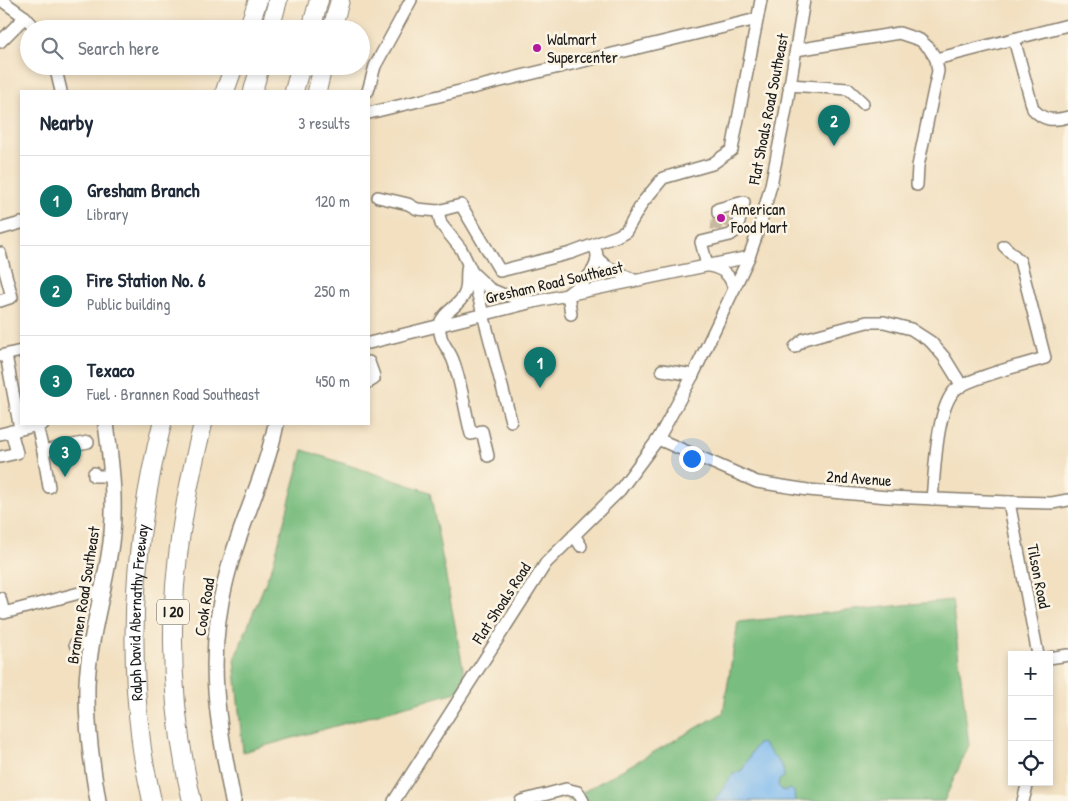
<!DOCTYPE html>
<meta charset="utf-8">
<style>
body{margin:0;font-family:"Patrick Hand",sans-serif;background:#f2f2f3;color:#1f2937}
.controls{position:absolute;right:15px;bottom:15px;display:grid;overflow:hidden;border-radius:0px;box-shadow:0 2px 8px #0003}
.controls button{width:45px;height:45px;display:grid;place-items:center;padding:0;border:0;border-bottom:1px solid #e0e1e3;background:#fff;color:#1f2937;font:25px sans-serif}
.you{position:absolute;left:691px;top:458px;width:18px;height:18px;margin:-12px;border:4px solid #fff;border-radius:50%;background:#1a73e8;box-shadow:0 0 0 8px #1a73e833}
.badge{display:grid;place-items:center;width:32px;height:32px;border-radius:50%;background:#0f766e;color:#fff;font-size:16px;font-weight:700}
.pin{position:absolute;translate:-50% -41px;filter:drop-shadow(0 1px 2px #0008)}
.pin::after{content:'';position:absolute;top:26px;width:18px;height:15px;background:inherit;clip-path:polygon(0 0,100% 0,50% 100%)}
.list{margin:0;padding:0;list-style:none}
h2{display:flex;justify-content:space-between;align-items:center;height:65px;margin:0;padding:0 20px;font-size:21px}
h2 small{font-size:16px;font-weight:400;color:#747a83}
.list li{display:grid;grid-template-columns:32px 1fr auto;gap:15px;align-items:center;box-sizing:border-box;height:90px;padding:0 20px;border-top:1px solid #e0e1e3}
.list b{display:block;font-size:19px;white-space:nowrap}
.list p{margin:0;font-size:16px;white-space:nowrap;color:#747a83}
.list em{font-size:16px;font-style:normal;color:#747a83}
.icon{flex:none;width:28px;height:28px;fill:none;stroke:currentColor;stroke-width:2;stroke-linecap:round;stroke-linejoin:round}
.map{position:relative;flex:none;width:1068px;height:801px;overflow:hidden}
.search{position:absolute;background:#fff;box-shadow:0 2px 8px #0003;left:20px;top:20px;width:350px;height:55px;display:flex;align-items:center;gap:12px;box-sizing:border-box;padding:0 18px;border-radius:28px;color:#747a83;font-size:19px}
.panel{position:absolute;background:#fff;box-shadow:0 2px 8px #0003;left:20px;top:90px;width:350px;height:335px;border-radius:0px}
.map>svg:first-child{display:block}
.forest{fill:#7abd80;stroke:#4b6c4e}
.water{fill:#7cb9ef;stroke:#4c6a86}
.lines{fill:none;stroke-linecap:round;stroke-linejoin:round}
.minor-tunnel{stroke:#c7b9a0;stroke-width:11;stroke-dasharray:11 5.5;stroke-linecap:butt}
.minor-casing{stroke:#877e6e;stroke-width:14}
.major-casing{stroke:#877e6e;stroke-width:18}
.highway-casing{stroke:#877e6e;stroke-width:20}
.minor{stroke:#fff;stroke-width:11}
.major{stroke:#fff;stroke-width:15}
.highway{stroke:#fff;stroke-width:18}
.poi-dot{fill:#b5179e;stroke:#fcf5e5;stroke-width:2}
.labels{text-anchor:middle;stroke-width:5;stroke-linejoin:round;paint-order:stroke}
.shield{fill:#fcf5e5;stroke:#5f5d58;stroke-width:1}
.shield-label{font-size:15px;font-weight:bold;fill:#1c1c1c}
.poi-label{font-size:16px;fill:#1c1c1c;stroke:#fcf5e5;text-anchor:start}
.street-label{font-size:16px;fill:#1c1c1c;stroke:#fcf5e5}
</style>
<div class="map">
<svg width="1068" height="801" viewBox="0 0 1068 801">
<rect width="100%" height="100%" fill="#fcf5e5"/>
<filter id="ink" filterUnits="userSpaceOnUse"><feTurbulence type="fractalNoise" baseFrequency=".02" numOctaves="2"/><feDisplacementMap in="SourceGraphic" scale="10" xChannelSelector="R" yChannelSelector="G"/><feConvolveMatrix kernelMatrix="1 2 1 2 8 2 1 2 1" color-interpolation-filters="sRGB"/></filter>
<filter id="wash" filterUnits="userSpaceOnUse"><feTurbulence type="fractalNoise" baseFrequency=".0096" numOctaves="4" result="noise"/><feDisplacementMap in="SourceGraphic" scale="20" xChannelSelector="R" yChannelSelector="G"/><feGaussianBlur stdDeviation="1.12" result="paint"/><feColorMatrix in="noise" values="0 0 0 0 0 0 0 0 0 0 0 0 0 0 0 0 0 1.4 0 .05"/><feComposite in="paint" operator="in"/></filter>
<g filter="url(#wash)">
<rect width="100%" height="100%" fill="#f2e0c1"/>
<g class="forest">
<path d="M303 450 430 492 467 689 243 752 234 660 273 564Z"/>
<path d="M952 600 969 745 944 801H567L723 713 738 622Z"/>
</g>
<path class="water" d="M760 743 764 745 783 767 784 777 779 780 778 786 783 791 791 789 794 792 795 801H714L732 775 742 770 756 745Z"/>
</g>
<g filter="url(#ink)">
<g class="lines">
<g class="minor-tunnel">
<path d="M727 227 731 210"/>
<path d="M716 230 718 213"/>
</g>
<defs>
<g id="minor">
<path d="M1 0 25 17 36 29"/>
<path d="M1014 39 1033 109C1044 121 1053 121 1068 117"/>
<path d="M0 42 25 17"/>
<path d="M796 50 899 33 920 40 929 48 936 59 938 71 918 166 917 185"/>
<path d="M936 59 1068 25"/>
<path d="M55 66 61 91"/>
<path d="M789 85 848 89 863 103"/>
<path d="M368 91 375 66 411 0"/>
<path d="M369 113 757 19"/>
<path d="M378 197 408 204 417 209 438 211 461 205 500 271 571 253 617 236 626 231 643 202 663 178 712 164 732 150 761 0"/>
<path d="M438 211 441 224 461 249 472 272 511 421"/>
<path d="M0 229 21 223"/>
<path d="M0 253 12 297 0 301"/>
<path d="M597 258 606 266 634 280"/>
<path d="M468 265C465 275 469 286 464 295 459 306 442 313 440 324 438 341 448 347 453 360 461 381 465 411 471 434L482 431 488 456"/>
<path d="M707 265 701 242 730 235 737 230 744 202 718 209V213"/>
<path d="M709 266C724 269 730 275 734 289"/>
<path d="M473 273 490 289 502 294 533 302"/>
<path d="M569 293C580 285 596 273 597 258 598 254 595 249 594 245"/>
<path d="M568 294 571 314"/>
<path d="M369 343 533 302 749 257"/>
<path d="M795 347 804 339 867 322H884L911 329 931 342 944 357 962 386"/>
<path d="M6 355 20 429"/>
<path d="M0 356 21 351"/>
<path d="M369 362 374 376V379L369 382"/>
<path d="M662 370 693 375"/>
<path d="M37 425 43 451"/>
<path d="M0 434 43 424"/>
<path d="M658 439 757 482 808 490 888 497 1009 502 1052 503 1068 500"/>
<path d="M0 457 17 453 11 431"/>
<path d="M94 473V476H112"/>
<path d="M49 487 43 451 88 442"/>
<path d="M932 499C935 472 936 409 955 390 968 378 1026 364 1045 358L1020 261 1004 246"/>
<path d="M1009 502 1038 655"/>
<path d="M574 535 581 546"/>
<path d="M0 598 4 613 83 592 101 593"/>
<path d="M75 644H91"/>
<path d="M1049 658 1068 655"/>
<path d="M394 801 546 563 620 490 658 439 693 375 734 289 749 257 760 225 771 185 785 115 804 0"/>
<path d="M521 801 566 789 578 792 583 801"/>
<path d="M1023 801 1028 782"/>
</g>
<g id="major">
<path d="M98 801C91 761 86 724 87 684 89 640 102 599 109 556 117 512 112 468 106 424"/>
<path d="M233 801C218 723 205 659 226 579 239 526 265 478 276 424"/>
</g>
<g id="highway">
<path d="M248 29 258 0"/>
<path d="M270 29 278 0"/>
<path d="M311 29 319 0"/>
<path d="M332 29 340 0"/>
<path d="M225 91 234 66"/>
<path d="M253 91 260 66"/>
<path d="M294 91 301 66"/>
<path d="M317 91 323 66"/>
<path id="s1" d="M152 801C148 781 143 761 141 741 127 634 136 528 162 424"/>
<path d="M192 801C161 671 170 552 203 424"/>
</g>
</defs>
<use href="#minor" class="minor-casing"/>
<use href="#major" class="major-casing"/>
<use href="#highway" class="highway-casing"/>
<use href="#minor" class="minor"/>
<use href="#major" class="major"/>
<use href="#highway" class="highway"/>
</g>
</g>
<g class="poi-dot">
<circle cx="537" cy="48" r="5"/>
<circle cx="721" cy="218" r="5"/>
</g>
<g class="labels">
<rect class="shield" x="157" y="599.5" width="32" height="25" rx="4"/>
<g class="shield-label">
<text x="173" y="617">I 20</text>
</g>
<g class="poi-label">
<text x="547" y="45">Walmart<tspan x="547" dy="18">Supercenter</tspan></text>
<text x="731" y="215">American<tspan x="731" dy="18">Food Mart</tspan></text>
</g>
<g class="street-label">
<text transform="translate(768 109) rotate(-79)" y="6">Flat Shoals Road Southeast</text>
<text transform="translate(554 282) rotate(-13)" y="6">Gresham Road Southeast</text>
<text transform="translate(859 478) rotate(4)" y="6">2nd Avenue</text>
<text transform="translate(1039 576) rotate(79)" y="6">Tilson Road</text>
<text transform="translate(83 595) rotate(-81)" y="6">Brannen Road Southeast</text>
<text transform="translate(501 603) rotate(-57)" y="6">Flat Shoals Road</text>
<text transform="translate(204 607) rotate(-81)" y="6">Cook Road</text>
<text dy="6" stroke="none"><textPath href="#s1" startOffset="190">Ralph David Abernathy Freeway</textPath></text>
</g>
</g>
</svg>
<div class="controls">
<button>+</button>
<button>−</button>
<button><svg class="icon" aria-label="locate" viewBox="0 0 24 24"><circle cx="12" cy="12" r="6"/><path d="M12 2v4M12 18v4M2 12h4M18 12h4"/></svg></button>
</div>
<div class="you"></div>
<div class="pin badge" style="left:540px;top:388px">1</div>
<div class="pin badge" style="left:834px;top:146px">2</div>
<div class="pin badge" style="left:65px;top:477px">3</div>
<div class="search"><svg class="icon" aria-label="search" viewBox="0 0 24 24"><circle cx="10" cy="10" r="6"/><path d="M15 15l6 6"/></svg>Search here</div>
<section class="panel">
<h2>Nearby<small>3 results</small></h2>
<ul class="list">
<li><span class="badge">1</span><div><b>Gresham Branch</b><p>Library</p></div><em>120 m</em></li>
<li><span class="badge">2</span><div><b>Fire Station No. 6</b><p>Public building</p></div><em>250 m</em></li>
<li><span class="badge">3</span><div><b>Texaco</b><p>Fuel · Brannen Road Southeast</p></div><em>450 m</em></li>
</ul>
</section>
</div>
